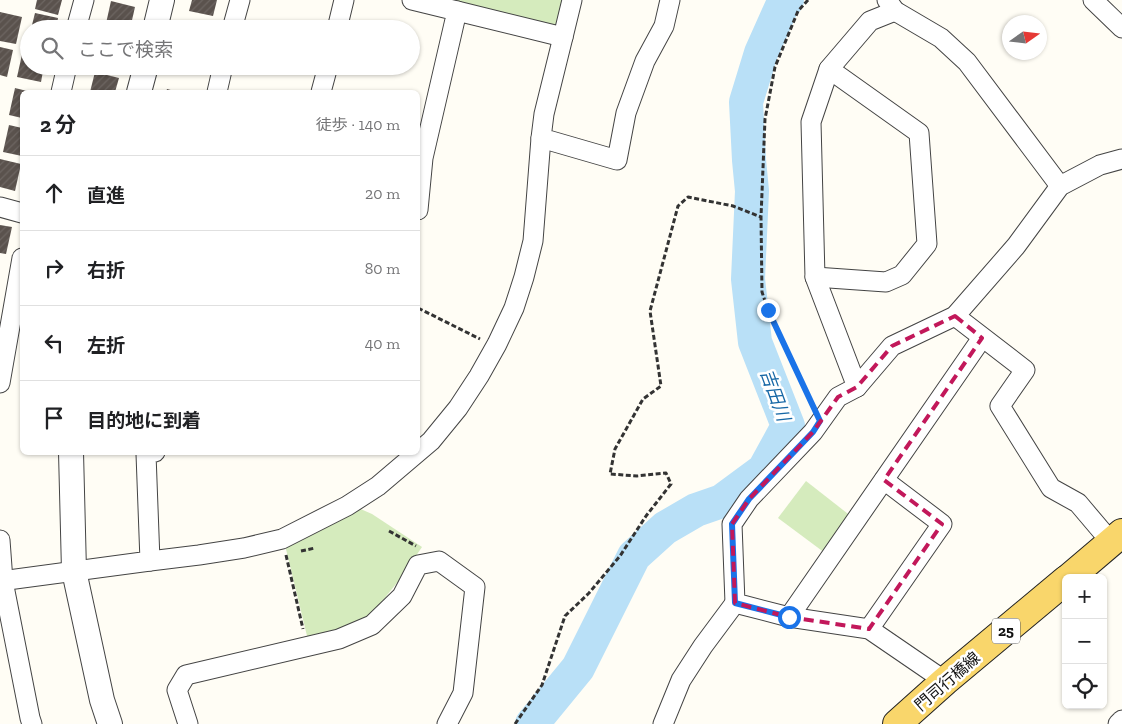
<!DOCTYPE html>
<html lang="ja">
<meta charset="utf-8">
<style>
body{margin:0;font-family:"Zilla Slab","Noto Sans JP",serif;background:#f2f2f2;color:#202124}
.controls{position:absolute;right:15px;bottom:15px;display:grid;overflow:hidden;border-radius:8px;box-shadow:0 1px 4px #0004}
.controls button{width:45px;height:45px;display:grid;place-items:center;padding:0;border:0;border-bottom:1px solid #e0e0e0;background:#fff;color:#202124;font:25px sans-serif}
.compass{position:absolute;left:1002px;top:15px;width:45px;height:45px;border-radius:50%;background:#fff;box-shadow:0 1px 4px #0004;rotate:76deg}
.stop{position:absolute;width:15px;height:15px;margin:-11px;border:4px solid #1a73e8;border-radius:50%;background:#fff}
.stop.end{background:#1a73e8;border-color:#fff;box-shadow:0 1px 5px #0008}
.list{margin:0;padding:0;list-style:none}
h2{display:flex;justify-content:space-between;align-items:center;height:65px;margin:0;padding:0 20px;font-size:21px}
h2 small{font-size:16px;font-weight:400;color:#757577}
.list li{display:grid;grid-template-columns:32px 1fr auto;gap:15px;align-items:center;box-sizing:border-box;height:75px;padding:0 20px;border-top:1px solid #e0e0e0}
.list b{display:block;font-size:19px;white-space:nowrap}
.list em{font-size:16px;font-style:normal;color:#757577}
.icon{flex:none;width:28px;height:28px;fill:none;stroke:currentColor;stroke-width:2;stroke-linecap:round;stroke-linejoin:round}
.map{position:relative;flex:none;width:1122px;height:724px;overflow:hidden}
.search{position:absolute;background:#fff;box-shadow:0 1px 4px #0004;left:20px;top:20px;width:400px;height:55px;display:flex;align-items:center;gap:12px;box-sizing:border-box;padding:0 18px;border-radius:28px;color:#757577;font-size:19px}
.panel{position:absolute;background:#fff;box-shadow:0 1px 4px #0004;left:20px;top:90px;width:400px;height:365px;border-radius:8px}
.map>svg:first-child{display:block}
.park{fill:#d5ebbd}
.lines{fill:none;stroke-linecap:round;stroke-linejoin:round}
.river{stroke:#b9e0f7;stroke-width:34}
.building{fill:url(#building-hatch)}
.minor-casing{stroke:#444;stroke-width:21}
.tertiary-casing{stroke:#444;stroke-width:26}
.primary-casing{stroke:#222;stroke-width:30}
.path{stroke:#333;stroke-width:3;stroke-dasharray:5 2.5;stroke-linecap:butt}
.minor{stroke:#fff;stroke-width:19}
.tertiary{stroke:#fff;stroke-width:24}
.primary{stroke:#f9d66b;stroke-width:28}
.route{stroke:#1a73e8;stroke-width:6}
.marked{fill:none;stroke:#c2185b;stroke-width:4;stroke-dasharray:10 6;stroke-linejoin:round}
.labels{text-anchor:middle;stroke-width:5;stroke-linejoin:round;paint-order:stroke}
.shield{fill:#fff;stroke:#585858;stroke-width:1}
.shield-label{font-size:15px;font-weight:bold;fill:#111}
.street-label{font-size:16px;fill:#111;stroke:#fff}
.water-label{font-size:18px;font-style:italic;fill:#1768a6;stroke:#fff}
</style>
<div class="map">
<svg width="1122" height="724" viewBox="0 0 1122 724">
<defs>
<pattern id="building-hatch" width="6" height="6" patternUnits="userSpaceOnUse" patternTransform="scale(1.25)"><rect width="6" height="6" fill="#5a524d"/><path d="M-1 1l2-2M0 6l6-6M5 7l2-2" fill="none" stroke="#6d6662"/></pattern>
</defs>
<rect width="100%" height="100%" fill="#fffdf5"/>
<g class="park">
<path d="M453 0H566L559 29Z"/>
<path d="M806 481 852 517 825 553 778 518Z"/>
<path d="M356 507 372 514 422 547 400 579 371 615 349 628 308 640 285 545Z"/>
</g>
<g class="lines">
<path class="river" d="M532 724 578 668 634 556 665 528 696 510 722 501 764 470 788 426 755 342 748 279 752 191 749 160 746 102 761 53 782 6 787 0"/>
</g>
<g class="building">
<path d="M37 0H62L58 15 35 9Z"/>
<path d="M192 0H217L213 16 189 11Z"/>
<path d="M111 1 135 7 130 29 105 28Z"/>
<path d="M0 12 22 17 16 44 0 41Z"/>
<path d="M35 13 58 18 56 29H31Z"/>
<path d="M187 23 207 28V29H186Z"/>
<path d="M0 47 13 50 7 77 0 75Z"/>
<path d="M23 50 29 51V66H44L41 82 17 77Z"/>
<path d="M95 72 119 78 115 92H90Z"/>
<path d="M15 88 31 92H22V118L9 115Z"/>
<path d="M167 89 178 92H166Z"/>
<path d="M9 125 22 128V156L3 152Z"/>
<path d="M0 159 21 164 15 191 0 187Z"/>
<path d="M0 225 12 227 6 254 0 253Z"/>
</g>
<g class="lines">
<defs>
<g id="minor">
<path d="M412 0 457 11 423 158 418 210"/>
<path d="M887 0 895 11 941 38 967 62 1060 186"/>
<path d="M1093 0 1122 28"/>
<path d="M457 11 563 37 572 0"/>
<path d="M76 29 84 0"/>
<path d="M232 29 240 0"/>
<path d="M337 29 344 0"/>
<path d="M563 37 544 114 541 138 617 160 626 113 645 61 664 26 670 0"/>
<path d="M61 92 67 66"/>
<path d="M217 92 223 66"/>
<path d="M321 92 328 66"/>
<path d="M0 207 22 213"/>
<path d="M815 277 886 282 902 275 927 244 919 133 829 69"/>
<path d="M955 316 1025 370 1000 406 1051 488 1078 503 1111 542"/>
<path d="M0 383 22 258"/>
<path d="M857 387 815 277 811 122 829 69 870 21 895 11"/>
<path d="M0 540 3 581 30 718 32 724"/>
<path d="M150 561 199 555 244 548 282 539 347 506 378 486 431 441 458 408 479 376 497 344 514 308 524 277 533 241 541 138"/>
<path d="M0 581 150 561 146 454 155 452"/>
<path d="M789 617 982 338"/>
<path d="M869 629 942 524 884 480"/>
<path d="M945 681 869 629 789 617 735 603 732 524 749 499 813 432 838 397 857 387 892 346 955 316 1016 246 1060 186 1100 165 1122 159"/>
<path d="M188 724 177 690 186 675 339 639 372 625 402 596 418 565 439 561 475 587 463 693 447 724"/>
<path d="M663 724 681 680 703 646 735 603"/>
<path d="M1118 724 1122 720"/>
</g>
<g id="tertiary">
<path d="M155 29 162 0"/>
<path d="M139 92 146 66"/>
<path d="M71 452 74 571 102 700 110 724"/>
</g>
<g id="primary">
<path d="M1069 578 1122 533"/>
<path d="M897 724 945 681 1066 580"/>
</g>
</defs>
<use href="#minor" class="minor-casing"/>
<use href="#tertiary" class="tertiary-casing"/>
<use href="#primary" class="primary-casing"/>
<g class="path">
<path d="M808 0 798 11 775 67 765 119 761 217 762 292 768 310 812 403"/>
<path d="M418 308 480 339"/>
<path d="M389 531 416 546"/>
<path d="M301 551 315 548"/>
<path d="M286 555 303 629"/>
<path d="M515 724 542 685 565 616 589 593 620 556 646 516 671 484 666 473 637 476 610 474 615 449 643 399 661 386 650 311 678 206 688 197 733 206 761 217"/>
</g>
<use href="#minor" class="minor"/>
<use href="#tertiary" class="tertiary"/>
<use href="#primary" class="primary"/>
</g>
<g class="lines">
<path class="route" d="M768 310 820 421 813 432 749 499 732 524 735 603 789 617"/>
</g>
<path class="marked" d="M955 316 982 338 884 480 942 524 869 629 789 617 735 603 732 524 749 499 813 432 838 397 857 387 892 346Z"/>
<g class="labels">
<rect class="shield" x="992" y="618.5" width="28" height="25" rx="4"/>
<g class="shield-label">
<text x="1006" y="636">25</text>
</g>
<g class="street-label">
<text transform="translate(947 681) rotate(-41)" y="6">門司行橋線</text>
</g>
<g class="water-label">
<text transform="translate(775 395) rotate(70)" y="6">吉田川</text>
</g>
</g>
</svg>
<div class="controls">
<button>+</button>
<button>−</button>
<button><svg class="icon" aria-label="locate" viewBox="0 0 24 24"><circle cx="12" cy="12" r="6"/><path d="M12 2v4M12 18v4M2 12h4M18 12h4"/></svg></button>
</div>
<svg class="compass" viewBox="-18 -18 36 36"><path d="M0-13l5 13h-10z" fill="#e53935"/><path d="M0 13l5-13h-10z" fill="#757577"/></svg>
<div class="stop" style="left:789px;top:617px"></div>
<div class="stop end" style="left:768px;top:310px"></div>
<div class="search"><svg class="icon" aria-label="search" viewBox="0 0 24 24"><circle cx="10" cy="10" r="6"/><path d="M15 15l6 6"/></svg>ここで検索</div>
<section class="panel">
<h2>2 分<small>徒歩 · 140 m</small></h2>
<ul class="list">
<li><svg class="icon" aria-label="ahead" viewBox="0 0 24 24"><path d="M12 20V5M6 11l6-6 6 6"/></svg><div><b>直進</b></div><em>20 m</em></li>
<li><svg class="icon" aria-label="right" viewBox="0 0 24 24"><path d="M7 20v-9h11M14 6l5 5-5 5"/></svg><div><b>右折</b></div><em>80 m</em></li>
<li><svg class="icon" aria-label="left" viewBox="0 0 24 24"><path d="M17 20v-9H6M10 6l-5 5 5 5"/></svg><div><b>左折</b></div><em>40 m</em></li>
<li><svg class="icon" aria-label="arrive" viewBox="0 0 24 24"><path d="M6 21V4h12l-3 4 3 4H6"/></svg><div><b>目的地に到着</b></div></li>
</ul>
</section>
</div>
